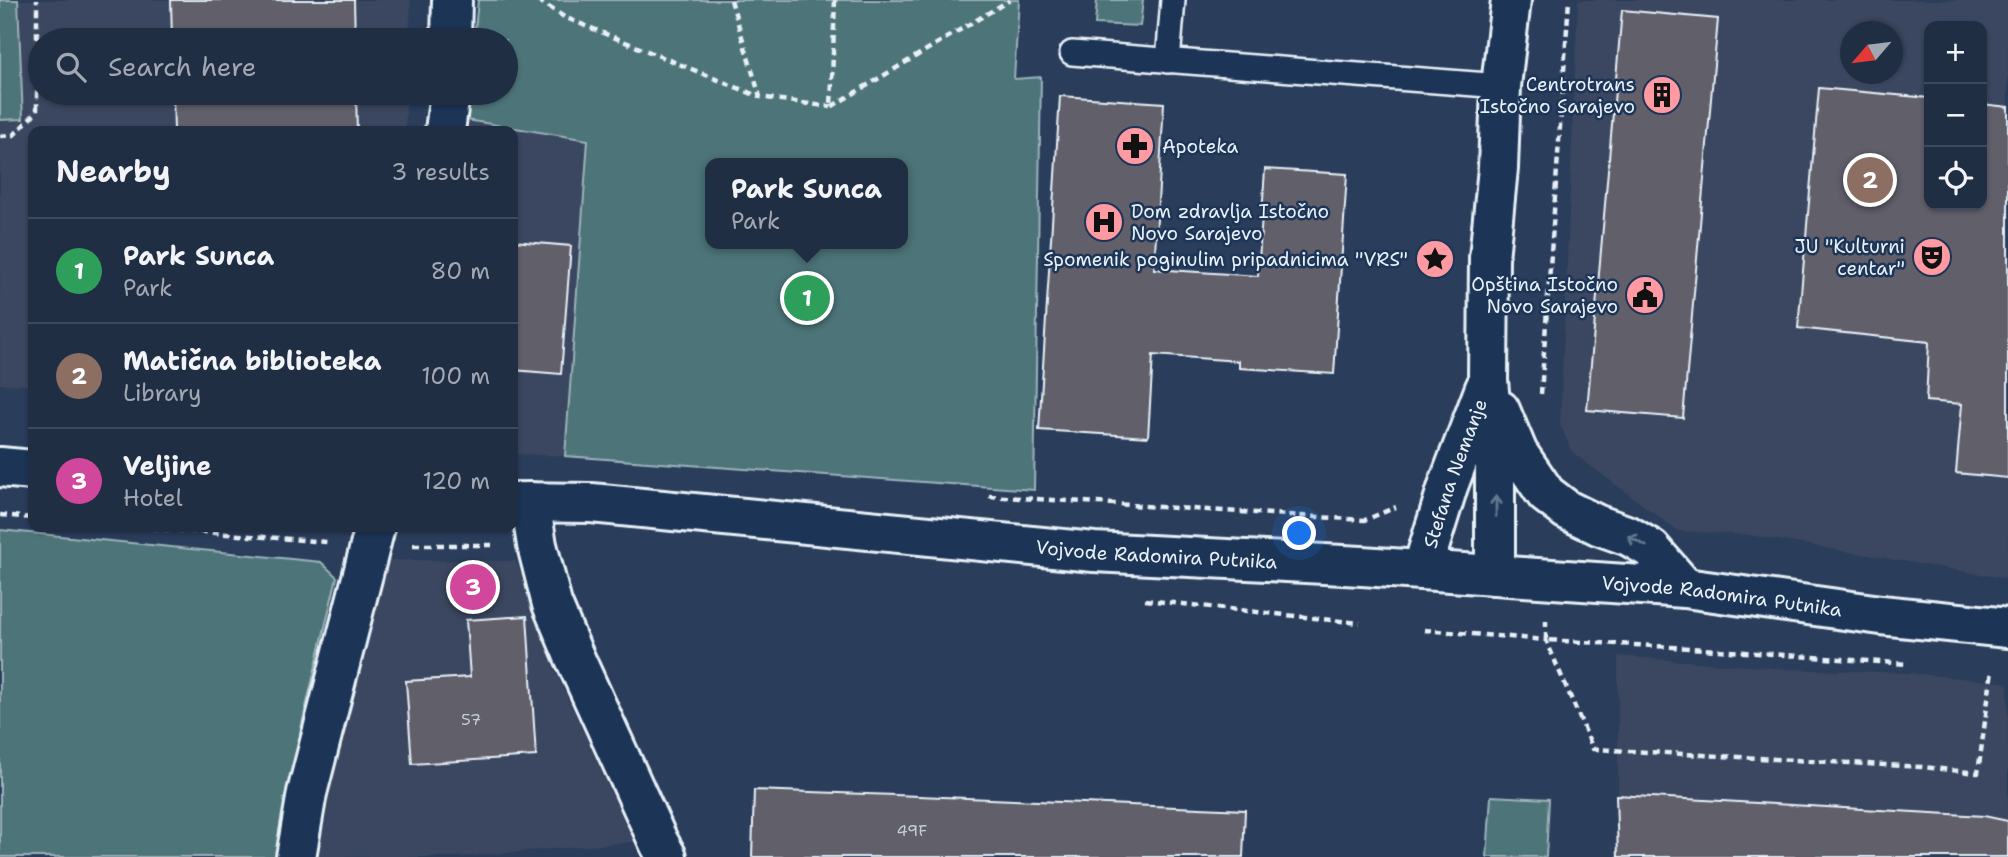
<!DOCTYPE html>
<meta charset="utf-8">
<style>
body{margin:0;font-family:"Shantell Sans",sans-serif;background:#28364b;color:#f1f3f6}
.controls{position:absolute;right:21px;top:21px;display:grid;overflow:hidden;border-radius:14px;box-shadow:0 2px 5px #0004}
.controls button{width:63px;height:63px;display:grid;place-items:center;padding:0;border:0;border-bottom:2px solid #3d4a5d;background:#202e44;color:#f1f3f6;font:35px sans-serif}
.compass{position:absolute;left:1840px;top:21px;width:63px;height:63px;border-radius:50%;background:#202e44;box-shadow:0 2px 5px #0004;rotate:242deg}
.you{position:absolute;left:1300px;top:534px;width:24px;height:24px;margin:-18px;border:5px solid #fff;border-radius:50%;background:#1a73e8;box-shadow:0 0 0 10px #1a73e833}
.badge{display:grid;place-items:center;width:46px;height:46px;border-radius:50%;background:#8c9099;color:#fff;font-size:23px;font-weight:700}
.pin{position:absolute;translate:-50% -50%;border:4px solid #fff;box-shadow:0 2px 7px #0006}
.popup{position:absolute;left:705px;top:158px;width:203px;height:91px;box-sizing:border-box;display:grid;place-content:center;border-radius:14px;background:#202e44;filter:drop-shadow(0 2px 5px #0005);font-size:23px;white-space:nowrap;color:#a2a8b2}
.popup b{font-size:26px;color:#f1f3f6}
.popup::after{content:'';position:absolute;left:50%;top:100%;margin-left:-14px;border:14px solid transparent;border-top-color:#202e44}
.list{margin:0;padding:0;list-style:none}
h2{display:flex;justify-content:space-between;align-items:center;height:91px;margin:0;padding:0 28px;font-size:30px}
h2 small{font-size:23px;font-weight:400;color:#a2a8b2}
.list li{display:grid;grid-template-columns:46px 1fr auto;gap:21px;align-items:center;box-sizing:border-box;height:105px;padding:0 28px;border-top:2px solid #3d4a5d}
.list b{display:block;font-size:26px;white-space:nowrap}
.list p{margin:0;font-size:23px;white-space:nowrap;color:#a2a8b2}
.list em{font-size:23px;font-style:normal;color:#a2a8b2}
.icon{flex:none;width:38px;height:38px;fill:none;stroke:currentColor;stroke-width:2;stroke-linecap:round;stroke-linejoin:round}
.map{position:relative;flex:none;width:2008px;height:857px;overflow:hidden}
.search{position:absolute;background:#202e44;box-shadow:0 2px 5px #0004;left:28px;top:28px;width:490px;height:77px;display:flex;align-items:center;gap:18px;box-sizing:border-box;padding:0 24px;border-radius:38px;color:#a2a8b2;font-size:26px}
.panel{position:absolute;background:#202e44;box-shadow:0 2px 5px #0004;left:28px;top:126px;width:490px;height:406px;border-radius:14px}
.map>svg:first-child{display:block}
.built{fill:#3a4760;fill-rule:evenodd}
.green{fill:#4e7579;stroke:#9bb3b8;stroke-width:2;fill-rule:evenodd}
.building{fill:#605f6b;stroke:#e8f1f8;stroke-width:2}
.lines{fill:none;stroke-linecap:round;stroke-linejoin:round}
.service-casing{stroke:#e8f1f8;stroke-width:28}
.minor-casing{stroke:#e8f1f8;stroke-width:44}
.secondary-casing{stroke:#e8f1f8;stroke-width:44}
.path{stroke:#e8f1f8;stroke-width:4.5;stroke-dasharray:7 5;stroke-linecap:butt}
.service{stroke:#1d3557;stroke-width:23}
.minor{stroke:#1d3557;stroke-width:38}
.secondary{stroke:#1d3557;stroke-width:38}
.oneway{stroke:#64778f}
.labels{text-anchor:middle;stroke-width:5;stroke-linejoin:round;paint-order:stroke}
.number-label{font-size:16px;fill:#c6ccd5}
.poi-label{font-size:19px;fill:#e8f1f8;stroke:#1d3557;text-anchor:end}
.street-label{font-size:19px;fill:#e8f1f8;stroke:#1d3557}
</style>
<div class="map">
<svg width="2008" height="857" viewBox="0 0 2008 857">
<rect width="100%" height="100%" fill="#2a3d5b"/>
<filter id="ink" filterUnits="userSpaceOnUse"><feTurbulence type="fractalNoise" baseFrequency=".0143" numOctaves="2"/><feDisplacementMap in="SourceGraphic" scale="14" xChannelSelector="R" yChannelSelector="G"/><feConvolveMatrix kernelMatrix="1 2 1 2 8 2 1 2 1" color-interpolation-filters="sRGB"/></filter>
<g filter="url(#ink)">
<g class="built">
<path d="M0 0H411L409 40H40V93H407L405 131H33V385L0 384Z"/>
<path d="M1578 0H2008V579L1749 535 1678 531 1573 453 1560 425ZM1929 26H1982V205H1929ZM1850 32H1892V74H1850Z"/>
<path d="M466 120 588 139 565 456 513 454V131H465Z"/>
<path d="M387 560 516 561 555 671 634 842 461 857H319L332 780Z"/>
<path d="M1618 656 1788 669 1910 673 2008 683V857H1618Z"/>
</g>
<g class="green">
<path d="M0 0H18L23 119 0 120Z"/>
<path d="M478 0H1019L1014 79 1041 77 1034 490 565 456 588 140 466 120 469 93H506V40H474ZM711 163H903V244H711Z"/>
<path d="M1097 0H1143L1140 26 1095 24Z"/>
<path d="M0 530 321 562 337 577 302 724 276 857H0Z"/>
<path d="M1491 796 1549 799 1546 857H1487Z"/>
</g>
<g class="building">
<path d="M171 0H354L355 40H172Z"/>
<path d="M1622 10 1718 19 1683 418 1587 410Z"/>
<path d="M1819 88 1929 98V205H1982V104L2008 107V478L1956 473 1962 404 1926 401 1929 342 1798 328Z"/>
<path d="M173 93H356L357 131H174Z"/>
<path d="M1060 96 1164 103 1154 269 1258 276 1265 169 1347 174 1334 374 1239 368V361L1153 355 1148 437 1039 430Z"/>
<path d="M513 241 571 246 561 374 513 370Z"/>
<path d="M527 616 536 756 412 764 406 681 470 677 466 620Z"/>
<path d="M754 790 895 795 1245 810 1243 857H752Z"/>
<path d="M1616 795 1984 816 2008 821V857H1618Z"/>
</g>
<g class="lines">
<defs>
<g id="service">
<path d="M1072 53 1501 86"/>
<path d="M1168 61 1173 0"/>
</g>
<g id="minor">
<path d="M451 40 452 0"/>
<path d="M445 131 450 93"/>
<path d="M530 502 537 545 552 604 573 654 659 843 667 857"/>
<path d="M296 857 307 793 375 527"/>
</g>
<g id="secondary">
<path d="M1500 410 1518 453 1546 494 1567 510 1598 525 1629 536 1651 549 1685 588"/>
<path d="M0 467 33 470"/>
<path id="s1" d="M513 502 591 503 1094 552 1362 566 1685 588 1881 615 2008 628"/>
<path id="s2" d="M1422 570 1448 486 1485 388"/>
<path d="M1495 575V461L1488 380 1489 258 1498 168 1501 86 1511 0"/>
</g>
</defs>
<use href="#service" class="service-casing"/>
<use href="#minor" class="minor-casing"/>
<use href="#secondary" class="secondary-casing"/>
<g class="path">
<path d="M538 0 564 17 760 97"/>
<path d="M731 0 760 97 831 107"/>
<path d="M835 0 831 107 1010 0"/>
<path d="M0 136 14 135 37 111V0"/>
<path d="M1541 394 1569 0"/>
<path d="M989 496 1365 520 1396 507"/>
<path d="M0 515 33 518"/>
<path d="M140 527 327 542"/>
<path d="M413 545H495"/>
<path d="M1145 600 1360 623"/>
<path d="M1546 620V640L1690 648 1908 664"/>
<path d="M1424 630 1546 640 1593 749 1922 767 1978 773 1992 670"/>
</g>
<use href="#service" class="service"/>
<use href="#minor" class="minor"/>
<use href="#secondary" class="secondary"/>
</g>
<defs><path id="oneway-shaft" d="M-6 0H5M1.5-3L5.5 0L1.5 3" fill="none" stroke-width="1.6" stroke-linecap="round" stroke-linejoin="round" transform="scale(1.75)"/></defs>
<g class="oneway">
<use href="#oneway-shaft" transform="translate(1496 506) rotate(-90)"/>
<use href="#oneway-shaft" transform="translate(1637 541) rotate(-151)"/>
</g>
</g>
<defs>
<symbol id="building-disc" viewBox="-11 -11 22 22"><circle r="9.5" fill="#ff9aa2" stroke="#1d3557"/><path d="M-4-6H4V6H1V3H-1V6H-4ZM-2.5-4.3h1.7v1.8h-1.7ZM.8-4.3h1.7v1.8H.8ZM-2.5-1h1.7V.8h-1.7ZM.8-1h1.7V.8H.8Z" fill="#111"/></symbol>
<symbol id="pharmacy-disc" viewBox="-11 -11 22 22"><circle r="9.5" fill="#ff9aa2" stroke="#1d3557"/><path d="M-2-6h4v4h4v4h-4v4h-4v-4h-4v-4h4Z" fill="#111"/></symbol>
<symbol id="hospital-disc" viewBox="-11 -11 22 22"><circle r="9.5" fill="#ff9aa2" stroke="#1d3557"/><path d="M-5-5h3v3.5h4V-5h3V5h-3V1.5h-4V5h-3Z" fill="#111"/></symbol>
<symbol id="theatre-disc" viewBox="-11 -11 22 22"><circle r="9.5" fill="#ff9aa2" stroke="#1d3557"/><path d="M-5-5.5Q0-4 5-5.5V0Q5 5 0 6Q-5 5-5 0ZM-3.3-2.5H-1v1.5H-3.3ZM1-2.5H3.3v1.5H1ZM-2.8 1Q0 5.5 2.8 1Z" fill="#111"/></symbol>
<symbol id="sight-disc" viewBox="-11 -11 22 22"><circle r="9.5" fill="#ff9aa2" stroke="#1d3557"/><path d="M0-6L1.8-2.2L6-1.7L2.9 1.2L3.7 5.4L0 3.3L-3.7 5.4L-2.9 1.2L-6-1.7L-1.8-2.2Z" fill="#111"/></symbol>
<symbol id="civic-disc" viewBox="-11 -11 22 22"><circle r="9.5" fill="#ff9aa2" stroke="#1d3557"/><path d="M-.6-6.5H3V-4.5H.6V-3L4-1V1h2V6H-6V1h2V-1L-.6-3ZM-1.2 2.5V6h2.4V2.5Z" fill="#111"/></symbol>
</defs>
<g fill-rule="evenodd">
<use href="#building-disc" x="1640" y="73" width="44" height="44"/>
<use href="#pharmacy-disc" x="1113" y="124" width="44" height="44"/>
<use href="#hospital-disc" x="1082" y="200" width="44" height="44"/>
<use href="#theatre-disc" x="1910" y="235" width="44" height="44"/>
<use href="#sight-disc" x="1413" y="237" width="44" height="44"/>
<use href="#civic-disc" x="1623" y="273" width="44" height="44"/>
</g>
<g class="labels">
<g class="number-label">
<text x="471" y="725">57</text>
<text x="912" y="836">49F</text>
</g>
<g class="poi-label">
<text x="1635" y="91">Centrotrans<tspan x="1635" dy="22">Istočno Sarajevo</tspan></text>
<text x="1162" y="153" text-anchor="start">Apoteka</text>
<text x="1131" y="218" text-anchor="start">Dom zdravlja Istočno<tspan x="1131" dy="22">Novo Sarajevo</tspan></text>
<text x="1905" y="253">JU "Kulturni<tspan x="1905" dy="22">centar"</tspan></text>
<text x="1408" y="266">Spomenik poginulim pripadnicima "VRS"</text>
<text x="1618" y="291">Opština Istočno<tspan x="1618" dy="22">Novo Sarajevo</tspan></text>
</g>
<g class="street-label">
<text dy="7" stroke="none"><textPath href="#s2" startOffset="102">Stefana Nemanje</textPath></text>
<text dy="7" stroke="none"><textPath href="#s1" startOffset="646">Vojvode Radomira Putnika</textPath></text>
<text dy="7" stroke="none"><textPath href="#s1" startOffset="1213">Vojvode Radomira Putnika</textPath></text>
</g>
</g>
</svg>
<div class="controls">
<button>+</button>
<button>−</button>
<button><svg class="icon" aria-label="locate" viewBox="0 0 24 24"><circle cx="12" cy="12" r="6"/><path d="M12 2v4M12 18v4M2 12h4M18 12h4"/></svg></button>
</div>
<svg class="compass" viewBox="-18 -18 36 36"><path d="M0-13l5 13h-10z" fill="#e53935"/><path d="M0 13l5-13h-10z" fill="#a2a8b2"/></svg>
<div class="you"></div>
<div class="pin badge" style="left:807px;top:298px;background:#2e9e5b">1</div>
<div class="popup"><b>Park Sunca</b>Park</div>
<div class="pin badge" style="left:1870px;top:180px;background:#8d6e63">2</div>
<div class="pin badge" style="left:473px;top:587px;background:#d1479c">3</div>
<div class="search"><svg class="icon" aria-label="search" viewBox="0 0 24 24"><circle cx="10" cy="10" r="6"/><path d="M15 15l6 6"/></svg>Search here</div>
<section class="panel">
<h2>Nearby<small>3 results</small></h2>
<ul class="list">
<li><span class="badge" style="background:#2e9e5b">1</span><div><b>Park Sunca</b><p>Park</p></div><em>80 m</em></li>
<li><span class="badge" style="background:#8d6e63">2</span><div><b>Matična biblioteka</b><p>Library</p></div><em>100 m</em></li>
<li><span class="badge" style="background:#d1479c">3</span><div><b>Veljine</b><p>Hotel</p></div><em>120 m</em></li>
</ul>
</section>
</div>
